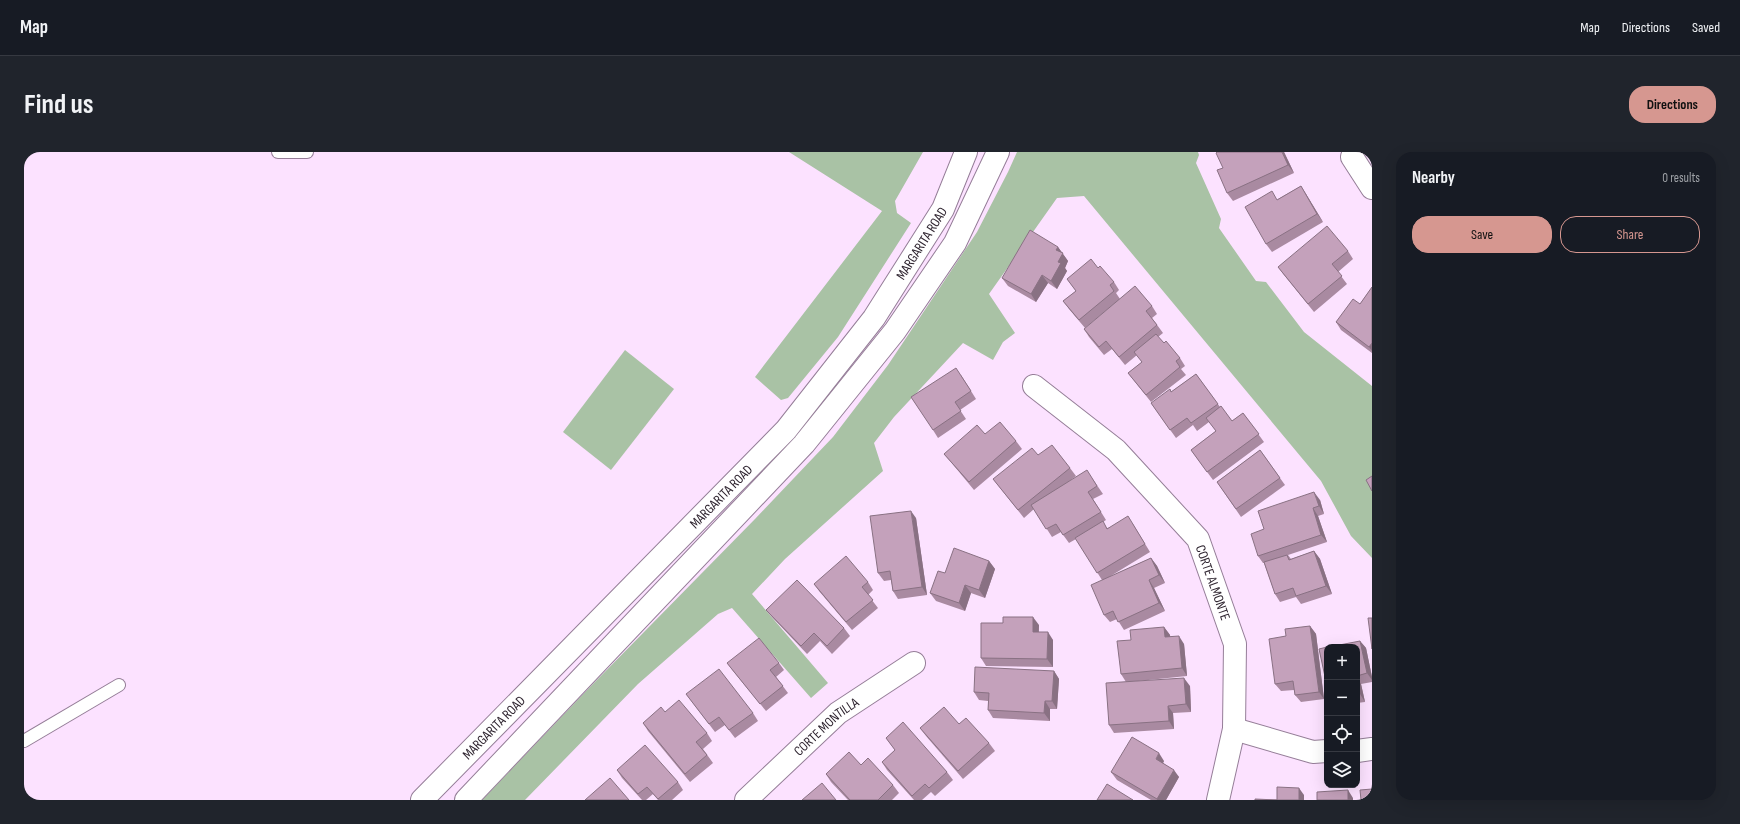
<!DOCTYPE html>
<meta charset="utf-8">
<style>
body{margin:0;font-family:"Sofia Sans Condensed",sans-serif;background:#20242c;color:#f1f3f6}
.controls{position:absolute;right:12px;bottom:12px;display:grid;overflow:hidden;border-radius:8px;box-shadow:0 4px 16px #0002}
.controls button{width:36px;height:36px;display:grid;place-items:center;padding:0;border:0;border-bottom:1px solid #363941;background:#171b24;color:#f1f3f6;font:20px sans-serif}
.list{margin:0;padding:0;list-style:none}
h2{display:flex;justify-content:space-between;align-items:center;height:52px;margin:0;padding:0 16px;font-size:17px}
h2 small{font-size:13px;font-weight:400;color:#9ea1a6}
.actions{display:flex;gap:8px;padding:12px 16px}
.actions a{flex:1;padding:9px 0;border:1px solid #d69790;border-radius:16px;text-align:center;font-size:14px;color:#d69790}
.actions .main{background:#d69790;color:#111}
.icon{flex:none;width:22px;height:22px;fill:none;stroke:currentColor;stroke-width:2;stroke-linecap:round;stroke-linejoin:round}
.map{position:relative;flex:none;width:1348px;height:648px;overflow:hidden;border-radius:16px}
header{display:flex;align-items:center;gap:24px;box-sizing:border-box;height:56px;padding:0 20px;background:#171b24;border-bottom:1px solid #363941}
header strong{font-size:19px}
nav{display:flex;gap:22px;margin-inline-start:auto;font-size:14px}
.intro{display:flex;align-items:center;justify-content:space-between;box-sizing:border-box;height:96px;padding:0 24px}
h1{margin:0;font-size:28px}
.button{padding:10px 18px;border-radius:16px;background:#d69790;color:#111;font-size:14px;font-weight:700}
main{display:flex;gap:24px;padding:0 24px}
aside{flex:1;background:#171b24;border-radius:16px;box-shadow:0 4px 16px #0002}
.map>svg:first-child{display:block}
.green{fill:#a9c2a5}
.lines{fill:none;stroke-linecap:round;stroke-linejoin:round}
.lane-casing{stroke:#957e98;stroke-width:14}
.street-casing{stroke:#957e98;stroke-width:24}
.secondary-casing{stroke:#957e98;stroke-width:24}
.lane{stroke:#fff;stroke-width:12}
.street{stroke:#fff;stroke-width:22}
.secondary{stroke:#fff;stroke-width:22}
.wall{fill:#a98aa1}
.shaded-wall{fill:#897183}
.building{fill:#c4a1bb;stroke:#897183}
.labels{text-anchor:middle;stroke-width:3;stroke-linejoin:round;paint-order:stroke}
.street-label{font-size:14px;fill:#302631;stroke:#fcf7fd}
</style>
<header>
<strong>Map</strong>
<nav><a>Map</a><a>Directions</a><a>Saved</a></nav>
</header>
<div class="intro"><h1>Find us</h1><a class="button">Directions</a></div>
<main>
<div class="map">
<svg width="1348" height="648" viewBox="0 0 1348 648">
<rect width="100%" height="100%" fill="#fce2ff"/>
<g class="green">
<path d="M765 0H899L871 49 873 61 887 71 814 185 764 246 757 248 731 225 858 59Z"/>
<path d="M993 0H1174L1175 3 1172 11 1197 67 1195 76 1232 129 1242 130 1280 180 1348 234V406L1327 384 1297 329 1060 44 1033 46 965 142 991 181 979 190 969 208 939 191 870 265 850 291 859 319 761 407 728 442 804 531 787 546 708 456 694 462 614 532 501 648H458L565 536 731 367 809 285 864 213 953 80 984 20Z"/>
<path d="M601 198 650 237 587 318 539 280Z"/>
</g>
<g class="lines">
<defs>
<g id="lane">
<path d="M254 0H283"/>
<path d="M0 589 95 533"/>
</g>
<g id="street">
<path d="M1328 5 1348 36"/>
<path id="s1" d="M1010 234 1092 298 1174 387 1211 492 1210 577 1194 648"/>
<path d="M1210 577 1289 600 1303 599"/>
<path d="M1333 599 1348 597"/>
<path id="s2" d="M722 648 814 561 890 511"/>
</g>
<g id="secondary">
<path id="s3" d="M398 648 762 278 850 166 919 57 942 0"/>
<path d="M442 648 780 292 871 179 931 91 974 0"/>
</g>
</defs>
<use href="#lane" class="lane-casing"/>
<use href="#street" class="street-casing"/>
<use href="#secondary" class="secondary-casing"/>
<use href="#lane" class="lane"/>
<use href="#street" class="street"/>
<use href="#secondary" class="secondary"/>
</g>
<g class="wall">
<path d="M1260 0 1270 21 1209 49 1203 41Z"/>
<path d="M1277 34 1282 42 1299 70 1248 100 1242 92 1254 47Z"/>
<path d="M1034 95 1044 109 1041 116 1043 119 1033 137 1024 131 1012 150 984 134 978 126Z"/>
<path d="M1324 99 1329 107 1314 120 1323 132 1290 160 1260 123 1254 115Z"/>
<path d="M1043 127 1090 130 1095 138 1092 141 1096 147 1061 176 1045 157 1039 149 1052 139Z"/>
<path d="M1348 135V201L1317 178 1312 170 1336 152Z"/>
<path d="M1128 154 1133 162 1128 166 1139 181 1134 185 1140 191 1156 206 1161 214 1157 217 1162 223 1127 250 1104 221 1118 210 1113 203 1101 213 1088 197 1080 203 1065 185 1060 177Z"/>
<path d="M1172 222 1196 255 1208 269 1219 261 1240 290 1189 328 1167 298 1192 279 1185 270 1173 279 1169 273 1152 286 1127 251 1147 240Z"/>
<path d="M937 223 952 247 936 258 942 267 914 286 909 278Z"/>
<path d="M961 282 992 289 998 297 950 338 926 309 920 302Z"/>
<path d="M1236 298 1261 333 1217 365 1193 330Z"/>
<path d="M1014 303 1046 316 1052 324 1043 331 1068 326 1079 342 1069 347 1082 368 1079 370 1083 376 1109 372 1126 400 1085 425 1127 406 1133 414 1141 431 1130 436 1141 459 1100 478 1093 467 1086 470 1080 463 1078 428 1052 387 1045 391 1037 380 1028 385 1010 357 1000 366 969 327Z"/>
<path d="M1296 348 1300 362 1294 364 1303 390 1264 403 1267 407 1290 399 1296 407 1308 442 1277 452 1272 445 1256 450 1251 442 1240 411H1239L1234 404 1240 377Z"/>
<path d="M892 366 903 443 874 447 869 439 867 428 860 429 854 421Z"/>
<path d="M965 409 971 417 961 446 947 441 941 459 912 449 906 441 921 421Z"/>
<path d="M844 430 849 438 844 443 854 456 828 478 795 439 790 432Z"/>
<path d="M742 458 820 476 826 484 808 502 796 489 783 502 748 465Z"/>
<path d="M1015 473V480L1029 488V515L962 514 957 506Z"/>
<path d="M1286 474 1292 482 1300 547 1277 550 1271 543 1270 538 1257 539 1251 532 1262 484Z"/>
<path d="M1140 475 1146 483V485L1160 492 1163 524 1105 530 1166 534 1167 560 1149 561 1150 577 1090 581 1085 573 1102 530 1097 522 1107 488Z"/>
<path d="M1336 489 1342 496 1348 525V530L1337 532 1341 550 1333 551V495Z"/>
<path d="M703 511H755L760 518 752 525 764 541 742 559 709 519Z"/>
<path d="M1030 519 1035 527 1033 557H1026V569L969 566 964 558V549L955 548 950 540Z"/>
<path d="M662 542 729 561 734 569 711 586 701 573 691 580Z"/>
<path d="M641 560 683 581 688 589 679 597 689 611 666 630 624 579 619 571Z"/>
<path d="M896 576 965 591 971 599 939 627 902 584Z"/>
<path d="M862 586 923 620 929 628 911 644 907 640 898 648H890L863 618 858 610 871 598Z"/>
<path d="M1140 609 1139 611 1155 625 1142 648H1127L1093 628 1087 620Z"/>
<path d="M837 613 869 633 875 641 868 648H824L807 630 802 622Z"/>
<path d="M593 618 654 630 659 638 648 648H634L629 642 622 648H618L598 626Z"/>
</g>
<g class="shaded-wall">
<path d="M1258 0H1260L1270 21 1264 13Z"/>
<path d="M1277 34 1282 42 1299 70 1293 62Z"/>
<path d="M1034 95 1044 109 1041 116 1043 119 1033 137 1027 129 1034 110 1032 98Z"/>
<path d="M1018 123 1024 131 1012 150 1007 142Z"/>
<path d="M1348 191V199L1345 195Z"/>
<path d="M1290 340 1296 348 1300 362 1295 354Z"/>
<path d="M1289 356 1294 364 1303 390 1297 383Z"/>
<path d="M887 359 892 366 903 443 898 435Z"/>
<path d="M1290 399 1296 407 1308 442 1302 434Z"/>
<path d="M1127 406 1133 414 1141 431 1135 423Z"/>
<path d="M965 409 971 417 961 446 955 438Z"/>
<path d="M1125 428 1130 436 1141 459 1135 451Z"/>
<path d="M941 433 947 441 941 459 935 451Z"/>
<path d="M1009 465 1015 473 1014 488 1009 480Z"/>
<path d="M1286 474 1292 482 1300 547 1295 540Z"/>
<path d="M1140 475 1146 483 1147 493 1141 485Z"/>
<path d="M1024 480 1029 488V515L1023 507Z"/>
<path d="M1155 484 1160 492 1163 524 1158 516Z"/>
<path d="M1336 489 1342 496 1348 525V528L1343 521Z"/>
<path d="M1030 519 1035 527 1033 557 1028 549Z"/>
<path d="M1333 525 1337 532 1341 550 1336 542 1333 529Z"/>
<path d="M1160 526 1166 534 1167 560 1162 552Z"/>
<path d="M1021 549 1026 557V569L1020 561Z"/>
<path d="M1144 554 1149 561 1150 577 1145 569Z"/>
<path d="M1135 601 1140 609 1137 615 1132 607Z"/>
<path d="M1150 618 1155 625 1142 648H1133V647Z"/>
<path d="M1275 636 1280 643V648H1275Z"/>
<path d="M1324 638 1329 646V648H1324Z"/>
</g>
<g class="building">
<path d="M1193 0H1258L1264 13 1203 41 1193 18 1199 16 1192 1Z"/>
<path d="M1277 34 1293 62 1242 92 1221 55 1248 39 1253 48Z"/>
<path d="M1303 74 1324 99 1308 112 1318 124 1284 152 1254 115Z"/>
<path d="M1006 78 1034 95 1032 98 1039 101 1034 110 1037 111 1027 129 1018 123 1007 142 978 126Z"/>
<path d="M1067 107 1074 116 1076 114 1090 130 1086 133 1090 139 1055 168 1039 149 1052 139 1043 127Z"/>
<path d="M1111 134 1128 154 1122 159 1133 173 1095 205 1082 189 1075 195 1060 177Z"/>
<path d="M1348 135V191L1345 195 1312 170 1329 147 1336 152Z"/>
<path d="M1132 182 1140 191 1142 189 1156 206 1152 209 1156 215 1122 243 1104 221 1118 210 1110 200Z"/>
<path d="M932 216 947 239 931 250 937 259 909 278 887 245Z"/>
<path d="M1172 222 1194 252 1167 271 1163 266 1146 278 1127 251 1146 237 1147 240Z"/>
<path d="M1197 254 1208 269 1219 261 1235 282 1183 320 1167 298 1192 279 1182 266Z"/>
<path d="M976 270 992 289 945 330 920 302 953 273 961 282Z"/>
<path d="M1028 293 1046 316 994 358 969 327 1008 296 1014 303Z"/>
<path d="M1236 298 1256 326 1212 357 1193 330Z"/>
<path d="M1063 318 1073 334 1064 340 1077 360 1039 383 1032 372 1022 377 1007 353Z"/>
<path d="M1348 324V339L1342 328Z"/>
<path d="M1290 340 1295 354 1289 356 1297 383 1234 404 1227 382 1240 377 1234 359Z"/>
<path d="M887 359 898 435 869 439 866 419 854 421 846 364Z"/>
<path d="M1104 364 1121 392 1073 421 1051 386 1079 369 1083 377Z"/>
<path d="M930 396 965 409 955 438 941 433 935 451 906 441 914 419 921 421Z"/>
<path d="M1290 399 1302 434 1272 444 1269 436 1251 442 1240 410 1263 403 1265 408Z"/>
<path d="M822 404 844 430 838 435 849 448 822 470 790 432Z"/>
<path d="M1127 406 1135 423 1125 428 1135 451 1094 470 1089 459 1080 463 1067 433Z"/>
<path d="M773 428 820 476 803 494 790 481 777 494 742 458Z"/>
<path d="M979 465H1009V480H1024L1023 507 957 506V471H979Z"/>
<path d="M1344 466H1348V497Z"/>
<path d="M1286 474 1295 540 1271 543 1269 529 1251 532 1245 487 1262 484 1261 477Z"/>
<path d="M1140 475 1141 485 1155 484 1158 516 1097 522 1093 489 1107 488 1106 478Z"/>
<path d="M735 486 755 511 746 518 759 534 736 552 703 511Z"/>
<path d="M1336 489 1343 521 1333 524V495H1305Z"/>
<path d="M1303 495V534L1295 497Z"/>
<path d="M951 515 1030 519 1028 549H1021L1020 561 964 558 965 541 950 540Z"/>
<path d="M695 517 729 561 705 578 695 565 685 572 662 542Z"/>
<path d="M1160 526 1162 552 1144 554 1145 569 1085 573 1082 531Z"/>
<path d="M1333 529 1336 542H1333Z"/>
<path d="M655 548 683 581 672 590 683 603 661 622 619 571 637 555 641 560Z"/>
<path d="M920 555 935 572 942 566 965 591 934 619 896 576Z"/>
<path d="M879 570 923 620 905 636 901 632 888 644 858 610 871 598 862 586Z"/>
<path d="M1108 585 1135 601 1132 607 1150 618 1133 647 1087 620Z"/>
<path d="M621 593 654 630 634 647 623 635 614 642 593 618Z"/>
<path d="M825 600 837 613 844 606 869 633 854 648H826L802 622Z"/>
<path d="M586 626 605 648H561Z"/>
<path d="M798 631 812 648H778Z"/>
<path d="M1083 632 1109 648H1073Z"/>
<path d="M1253 635 1275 636V648H1231V647L1253 648Z"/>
<path d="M1348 637V648H1337L1336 638Z"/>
<path d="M1324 638V648H1293V640Z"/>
</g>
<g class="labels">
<g class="street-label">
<text dy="5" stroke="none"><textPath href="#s3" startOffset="750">MARGARITA ROAD</textPath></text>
<text dy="5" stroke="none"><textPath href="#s3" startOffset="426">MARGARITA ROAD</textPath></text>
<text dy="5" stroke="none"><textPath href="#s1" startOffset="271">CORTE ALMONTE</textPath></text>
<text dy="5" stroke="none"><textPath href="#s3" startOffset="102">MARGARITA ROAD</textPath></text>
<text dy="5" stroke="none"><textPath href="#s2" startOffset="109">CORTE MONTILLA</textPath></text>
</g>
</g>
</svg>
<div class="controls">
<button>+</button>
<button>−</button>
<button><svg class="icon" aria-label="locate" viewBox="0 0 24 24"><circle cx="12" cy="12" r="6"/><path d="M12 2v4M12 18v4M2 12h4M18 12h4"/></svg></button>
<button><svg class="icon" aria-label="layers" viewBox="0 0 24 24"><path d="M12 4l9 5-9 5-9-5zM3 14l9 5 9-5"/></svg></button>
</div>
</div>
<aside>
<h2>Nearby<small>0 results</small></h2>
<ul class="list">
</ul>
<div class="actions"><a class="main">Save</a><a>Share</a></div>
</aside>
</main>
